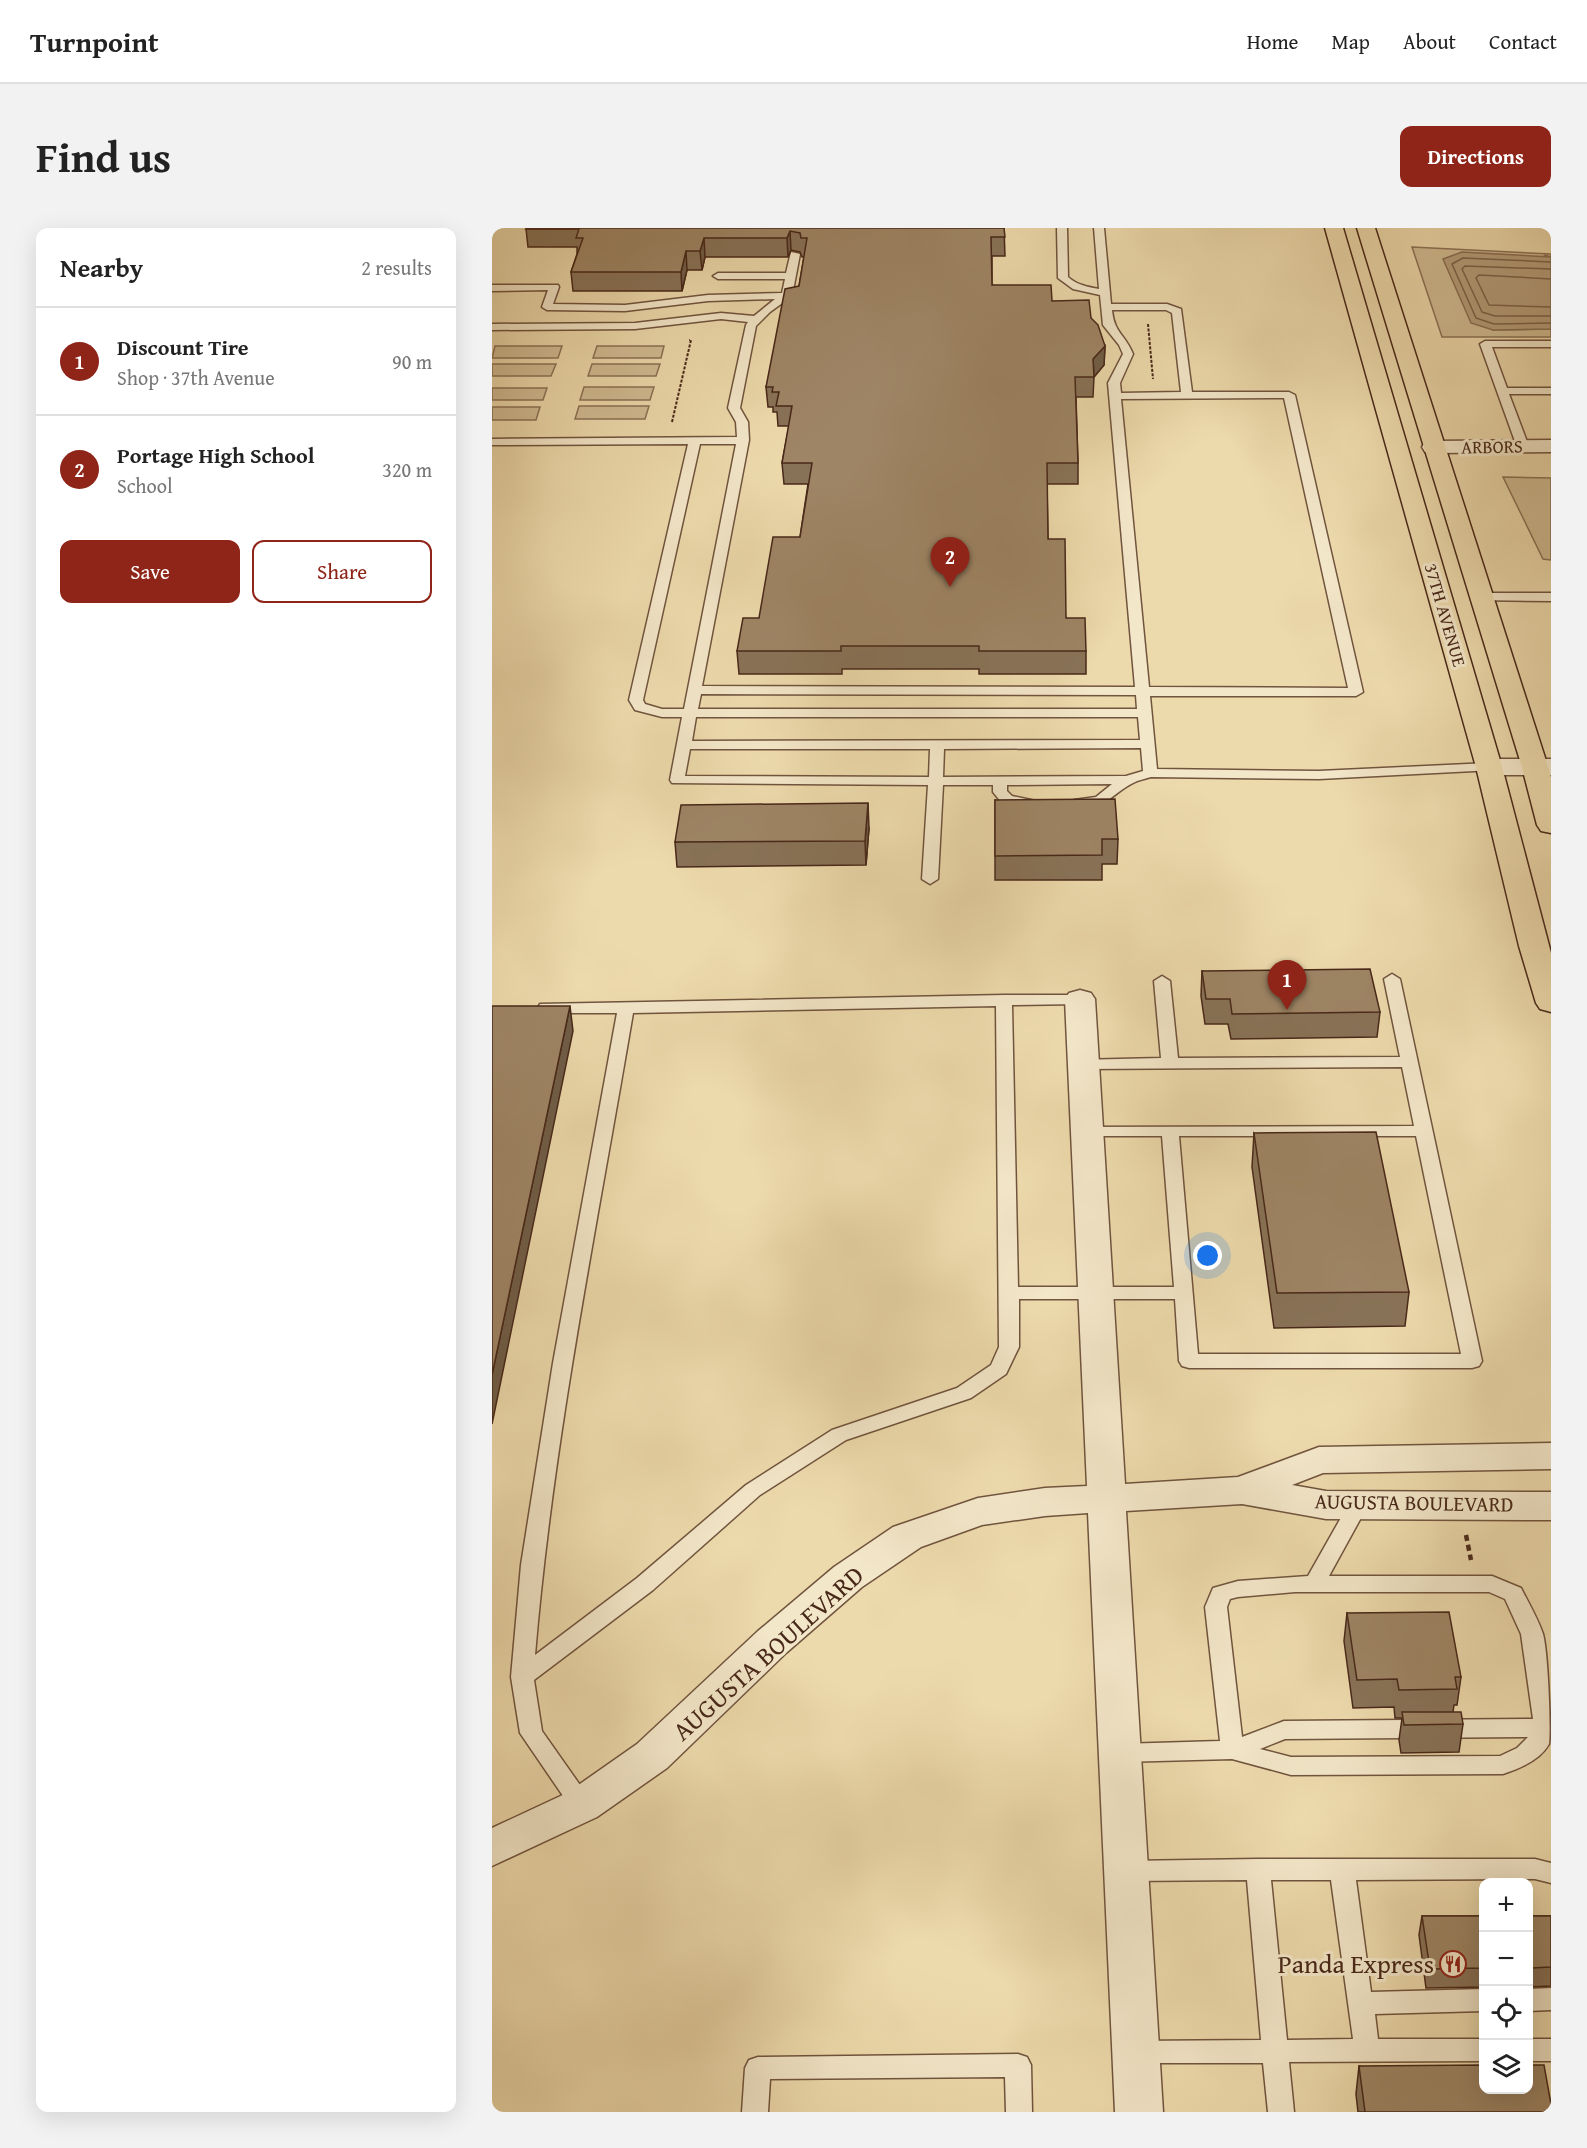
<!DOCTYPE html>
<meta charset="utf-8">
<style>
body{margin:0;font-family:"Gentium Book Plus",serif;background:#f2f2f2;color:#222}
.controls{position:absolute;right:18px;bottom:18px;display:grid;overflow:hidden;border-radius:12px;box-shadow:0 6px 24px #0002}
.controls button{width:54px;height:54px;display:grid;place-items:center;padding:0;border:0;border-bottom:2px solid #e0e0e0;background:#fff;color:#222;font:30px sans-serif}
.you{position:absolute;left:716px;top:1028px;width:21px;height:21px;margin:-15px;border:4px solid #fff;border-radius:50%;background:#1a73e8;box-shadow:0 0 0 9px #1a73e833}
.badge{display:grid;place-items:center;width:39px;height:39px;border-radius:50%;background:#8f2418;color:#fff;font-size:20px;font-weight:700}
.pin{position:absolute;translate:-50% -50px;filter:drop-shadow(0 2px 3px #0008)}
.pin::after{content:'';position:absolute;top:32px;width:21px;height:18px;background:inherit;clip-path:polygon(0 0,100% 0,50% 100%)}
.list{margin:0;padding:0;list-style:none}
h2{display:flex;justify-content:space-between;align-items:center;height:78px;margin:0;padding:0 24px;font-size:26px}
h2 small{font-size:20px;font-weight:400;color:#767676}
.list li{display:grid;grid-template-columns:39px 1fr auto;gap:18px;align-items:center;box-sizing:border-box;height:108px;padding:0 24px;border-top:2px solid #e0e0e0}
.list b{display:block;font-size:22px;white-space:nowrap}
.list p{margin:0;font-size:20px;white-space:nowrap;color:#767676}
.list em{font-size:20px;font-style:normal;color:#767676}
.actions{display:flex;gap:12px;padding:18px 24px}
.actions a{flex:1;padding:14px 0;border:2px solid #8f2418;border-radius:12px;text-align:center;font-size:21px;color:#8f2418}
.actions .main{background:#8f2418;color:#fff}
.icon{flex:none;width:33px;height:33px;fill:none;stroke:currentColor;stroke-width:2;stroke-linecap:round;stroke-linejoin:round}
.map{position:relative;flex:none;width:1059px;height:1884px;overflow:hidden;border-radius:12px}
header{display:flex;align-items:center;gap:36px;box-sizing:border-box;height:84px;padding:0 30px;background:#fff;border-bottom:2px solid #e0e0e0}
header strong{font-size:28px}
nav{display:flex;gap:33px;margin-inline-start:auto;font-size:21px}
.intro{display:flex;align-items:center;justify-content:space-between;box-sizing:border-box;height:144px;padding:0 36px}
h1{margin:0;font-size:42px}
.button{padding:15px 27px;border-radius:12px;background:#8f2418;color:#fff;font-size:21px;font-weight:700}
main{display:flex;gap:36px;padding:0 36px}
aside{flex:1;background:#fff;border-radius:12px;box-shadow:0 6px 24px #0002}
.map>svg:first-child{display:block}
.green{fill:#d1bc93;stroke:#8c7256;stroke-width:1.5}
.water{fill:#b59d7a;stroke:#896e53;stroke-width:1.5}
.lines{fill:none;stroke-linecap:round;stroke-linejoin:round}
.shore{stroke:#7e624a;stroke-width:1.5}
.service-casing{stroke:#71543e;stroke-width:3}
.minor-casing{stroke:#71543e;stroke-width:3}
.primary-casing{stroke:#482819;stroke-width:3}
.path-far1{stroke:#482819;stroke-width:2;stroke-dasharray:3 1.5;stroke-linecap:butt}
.path{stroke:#482819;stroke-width:4.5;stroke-dasharray:6 4;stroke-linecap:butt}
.service{fill:#f3e7c9;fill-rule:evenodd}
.minor{fill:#f3e7c9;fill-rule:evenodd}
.primary{fill:#eddaac;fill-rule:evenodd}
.wall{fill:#887257;stroke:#482819;stroke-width:1.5}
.shaded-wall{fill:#6f5d47;stroke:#482819;stroke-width:1.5}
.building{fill:#9e8565;stroke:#482819;stroke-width:1.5}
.labels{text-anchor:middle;stroke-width:6;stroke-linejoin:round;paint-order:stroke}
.far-street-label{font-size:18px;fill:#482819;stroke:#f3e7c9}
.street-label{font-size:21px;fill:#482819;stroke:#f3e7c9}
.near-street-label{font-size:26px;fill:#482819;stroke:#f3e7c9}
.near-poi-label{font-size:26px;fill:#482819;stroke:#f3e7c9;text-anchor:end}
</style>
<header>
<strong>Turnpoint</strong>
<nav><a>Home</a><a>Map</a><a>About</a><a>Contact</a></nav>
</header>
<div class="intro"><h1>Find us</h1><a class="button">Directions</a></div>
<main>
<aside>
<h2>Nearby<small>2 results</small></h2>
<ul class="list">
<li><span class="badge">1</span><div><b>Discount Tire</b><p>Shop · 37th Avenue</p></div><em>90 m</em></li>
<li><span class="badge">2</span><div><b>Portage High School</b><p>School</p></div><em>320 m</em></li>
</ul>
<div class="actions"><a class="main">Save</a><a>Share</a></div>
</aside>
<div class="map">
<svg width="1059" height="1884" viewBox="0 0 1059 1884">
<rect width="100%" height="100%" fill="#eddaac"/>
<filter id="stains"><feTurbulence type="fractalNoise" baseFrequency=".00333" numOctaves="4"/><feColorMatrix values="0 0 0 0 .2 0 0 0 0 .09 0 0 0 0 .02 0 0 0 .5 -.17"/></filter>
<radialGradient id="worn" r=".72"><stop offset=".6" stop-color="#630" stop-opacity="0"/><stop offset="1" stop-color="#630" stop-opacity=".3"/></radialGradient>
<g class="green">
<path d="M920 19 1059 26V29L1053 27 1001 102 1059 101V109H950Z"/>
<path d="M3 118H70L66 130H0Z"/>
<path d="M105 118H172L169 130H101Z"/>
<path d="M0 136H64L59 148H0Z"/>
<path d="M100 136H168L164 148H96Z"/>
<path d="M92 159H162L158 172H88Z"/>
<path d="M0 160H55L51 172H0Z"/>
<path d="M87 178H157L153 191H83Z"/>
<path d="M0 179H48L44 192H0Z"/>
<path d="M1011 249 1059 250V332L1051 331Z"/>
</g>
<path class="water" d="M970 24 1059 29V101L1001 102 979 95 951 31Z"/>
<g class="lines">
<g class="shore">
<path d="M1059 34 971 30 960 36 984 90 1002 96 1059 95"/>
<path d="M1059 41 973 38 970 41 990 84 1003 88H1059"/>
<path d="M1059 51 987 47 984 50 997 77 1059 79"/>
</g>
<defs>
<g id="service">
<path d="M565 0H575L576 49C585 57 596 59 607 61L602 0H612L619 76H675L689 81 700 164H797L803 167 871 464 864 468H658L665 541 827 543 997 535 1002 536 1004 539 1002 542 827 551 659 549C653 551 646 552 641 555 619 566 611 585 582 578L580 575 582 572 604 569 620 556 515 557V563L520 568 544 573 546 576 539 580 510 575 501 564V557H451L446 651 438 656 430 651 436 557 180 555 178 552 190 489H170L143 482 137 472 196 216 0 217V211L245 209 244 194 236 180 254 97 256 94 229 91 143 101 0 102V96L143 95 229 85 262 88 283 71 216 73 133 83 55 82 50 79 56 62 0 63V57H66L67 59 61 76 133 77 216 67 290 65 293 51H226L221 48 226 45H294L299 24 308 26 300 68 278 84 264 98 248 180 256 194 257 212 210 458 643 459 616 155 631 126 627 117 611 97 608 67 581 61 566 50ZM620 82H674L680 85 689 164 629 165 628 155 641 126C633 106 622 105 620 82ZM792 170 856 460 657 459 629 171ZM208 216H244L192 481H170L153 476 151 472ZM209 466 644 467 645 481H206ZM204 489H646L648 512 200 513ZM649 520 651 543 634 548 451 549 452 521ZM198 521H438L437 549 193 548Z"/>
<path d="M993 113H1059V119H1000L1015 160H1059V166H1017L1037 219 1035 221H1027L1025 219 988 116Z"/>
<path d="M989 365H1059V373L984 372 982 369 984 366Z"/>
<path d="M900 746 908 751 990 1133 987 1138 980 1140H697L690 1138 687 1133 683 1071H527V1119L514 1146 479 1170 354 1212 268 1267 161 1362 42 1452 50 1503 102 1577 98 1584 90 1586 82 1584 28 1505 19 1449 29 1337 61 1135 125 785H54L46 780 48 776 512 767H594L596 771 588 776 520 777 526 1059H682L670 908H595L589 907 586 903 589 899 922 898 910 839 591 841 585 840 582 836 585 832 669 830 662 753 670 748 678 753 686 830 908 829 892 751ZM504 778 507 1119 499 1137 465 1160 340 1202 254 1257 145 1350 43 1427C61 1211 105 998 141 785ZM687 908H924L969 1126H706Z"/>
<path d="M866 1270 873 1272 876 1277 837 1348H1000L1029 1360C1036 1374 1046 1391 1051 1406 1056 1424 1059 1502 1057 1516 1048 1532 1027 1541 1011 1546L799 1547 740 1531 628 1534 620 1531 616 1525 620 1519 628 1516 728 1513 713 1379 721 1360 746 1353 816 1348 859 1272ZM803 1364H997L1013 1371 1029 1406 1041 1491 792 1493 750 1509 735 1379 738 1371 746 1369ZM1036 1509 1025 1520 1008 1528 799 1529 768 1521 793 1511Z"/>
<path d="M766 1631H1043L1059 1635V1655L1043 1651 864 1652 879 1764 992 1761V1783L883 1786 886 1811H992V1833L797 1834 802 1884H776L771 1835H644L635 1832 631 1824 635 1816 644 1813 769 1812 755 1652 634 1653 625 1650 622 1643 625 1636 634 1633ZM779 1652H839L861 1811 795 1812Z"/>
<path d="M1059 1760V1782L1036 1783V1761Z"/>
<rect x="1036" y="1811" width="23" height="22"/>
<path d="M526 1826 535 1829 539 1837 540 1884H514L513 1849 278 1851 276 1884H250L253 1840 257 1832 266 1829Z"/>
</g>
<g id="minor">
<path d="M1059 212V224L941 225 933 224 930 219 933 214 941 213Z"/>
<path d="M997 531H1059V547H997L988 545 984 539 988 533Z"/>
<path d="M588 762 599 765 603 771 633 1256 746 1249 827 1219 1059 1215V1241L831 1245 800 1257 834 1263 1059 1264V1292L834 1291 750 1276 634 1283 671 1884H623L596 1285 553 1288 490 1297 429 1319 370 1359 294 1425 175 1540 105 1589 0 1638V1600L75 1565 145 1516 266 1403 342 1339 401 1299 486 1270 553 1260 595 1258 573 771 577 765Z"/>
</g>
<g id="primary">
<path d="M833 0H851L1010 539 1059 725V784L1048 781 1044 775 1027 718 984 539Z"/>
<path d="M865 0H883L1056 539 1059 549V605L1049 603 1045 597 1030 539Z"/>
</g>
</defs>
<use href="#service" class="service-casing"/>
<use href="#minor" class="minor-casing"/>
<use href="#primary" class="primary-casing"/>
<g class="path-far1">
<path d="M656 96 661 151"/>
<path d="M180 194 199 112H197"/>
</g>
<path class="path" d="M974 1307 979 1332"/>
<use href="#service" class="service"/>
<use href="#minor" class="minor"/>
<use href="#primary" class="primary"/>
</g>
<g class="wall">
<path d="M512 0 513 28H500V57L560 73 599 90 613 118 612 137 602 149 601 169H584L586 235V256H555L556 311 574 390 594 423V446H487V441H350V446H247L245 423 267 390 308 309 316 256H292L290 235 297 198H286L285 184H281V179H276L274 159 307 58 312 29H310L308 24 299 22 296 29H213L210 42H195L190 63H81L79 44 85 26V19H36L34 1Z"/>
<path d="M503 572 626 611 625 636H610V652H503Z"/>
<path d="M377 600 374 637 185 639 183 614Z"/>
<path d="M710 743 888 784 885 809 739 811 736 796H713L709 768Z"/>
<path d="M762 905 917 1064 913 1098 782 1100 760 939Z"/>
<path d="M855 1385 969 1449 965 1477H962L961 1484 971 1496 967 1524 909 1525 907 1512 910 1490H903L902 1479 861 1480 852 1413Z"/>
<path d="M930 1688H992V1759L934 1760 927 1707Z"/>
<path d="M1036 1688H1059V1758L1036 1759Z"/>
<path d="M867 1838 1059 1884H866L864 1866Z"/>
</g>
<g class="shaded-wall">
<path d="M298 3 299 22 296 29 295 10Z"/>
<path d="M212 10 213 29 210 42 208 23Z"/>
<path d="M194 23 195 42 190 63 189 44Z"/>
<path d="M613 118 612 137 602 149 601 131Z"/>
<path d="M376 575 377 600 374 637 373 613Z"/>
<path d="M78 778 81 803 0 1196V1147Z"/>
</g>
<g class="building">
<path d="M35 0H512L513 9H499L500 57H559L560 73 597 72 599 90 606 97 613 118 601 131 602 149H583L586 235H555L556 311H573L574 390H593L594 423H487V418H349V423H245L251 390H267L281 309H308L320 235H290L300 178H284L287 164H280L281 159H274L293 61 307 58 315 10H309L308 5 298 3 295 10H212L208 23H194L189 44H79L91 10H84L87 1H34Z"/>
<path d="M623 571 626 611H610V627L503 628V572Z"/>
<path d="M376 575 373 613 183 614 189 577Z"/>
<path d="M878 741 888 784 740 786 738 771H714L710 743Z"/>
<path d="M0 778H78L0 1147Z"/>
<path d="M884 904 917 1064 785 1065 762 905Z"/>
<path d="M957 1384 969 1449H963L965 1461 907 1462 905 1451 865 1452 855 1385Z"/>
<path d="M910 1484H969L971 1496 912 1497Z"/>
<path d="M930 1688H992V1740L938 1741Z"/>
<path d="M1036 1688H1059V1739L1040 1740 1038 1746H1036Z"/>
<path d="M992 1837V1862H1036V1837H1052L1059 1876V1884H873L867 1838Z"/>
</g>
<defs>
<symbol id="restaurant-ring" viewBox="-11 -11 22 22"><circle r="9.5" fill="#f3e7c9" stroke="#8f2418" stroke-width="1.5"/><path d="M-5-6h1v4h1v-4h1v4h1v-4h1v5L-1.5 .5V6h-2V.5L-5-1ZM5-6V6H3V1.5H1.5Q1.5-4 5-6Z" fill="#8f2418"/></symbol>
</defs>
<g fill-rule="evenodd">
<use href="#restaurant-ring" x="946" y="1721" width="30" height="30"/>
</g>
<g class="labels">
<g class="far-street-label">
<text transform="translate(1000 219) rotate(-1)" y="6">ARBORS</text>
<text transform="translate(953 387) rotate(74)" y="6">37TH AVENUE</text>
</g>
<g class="street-label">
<text transform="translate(922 1275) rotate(1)" y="7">AUGUSTA BOULEVARD</text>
</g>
<g class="near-street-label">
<text transform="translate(276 1425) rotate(-42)" y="9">AUGUSTA BOULEVARD</text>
</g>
<g class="near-poi-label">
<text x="942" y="1745">Panda Express</text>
</g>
</g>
<rect width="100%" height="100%" filter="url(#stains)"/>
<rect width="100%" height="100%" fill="url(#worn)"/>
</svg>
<div class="controls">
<button>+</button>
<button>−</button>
<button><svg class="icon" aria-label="locate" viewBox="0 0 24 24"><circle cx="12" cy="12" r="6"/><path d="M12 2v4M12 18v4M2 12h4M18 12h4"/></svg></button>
<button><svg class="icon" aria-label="layers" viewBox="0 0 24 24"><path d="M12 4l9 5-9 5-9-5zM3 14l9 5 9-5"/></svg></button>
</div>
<div class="you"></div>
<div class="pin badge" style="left:795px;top:782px">1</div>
<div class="pin badge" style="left:458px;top:359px">2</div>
</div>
</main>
